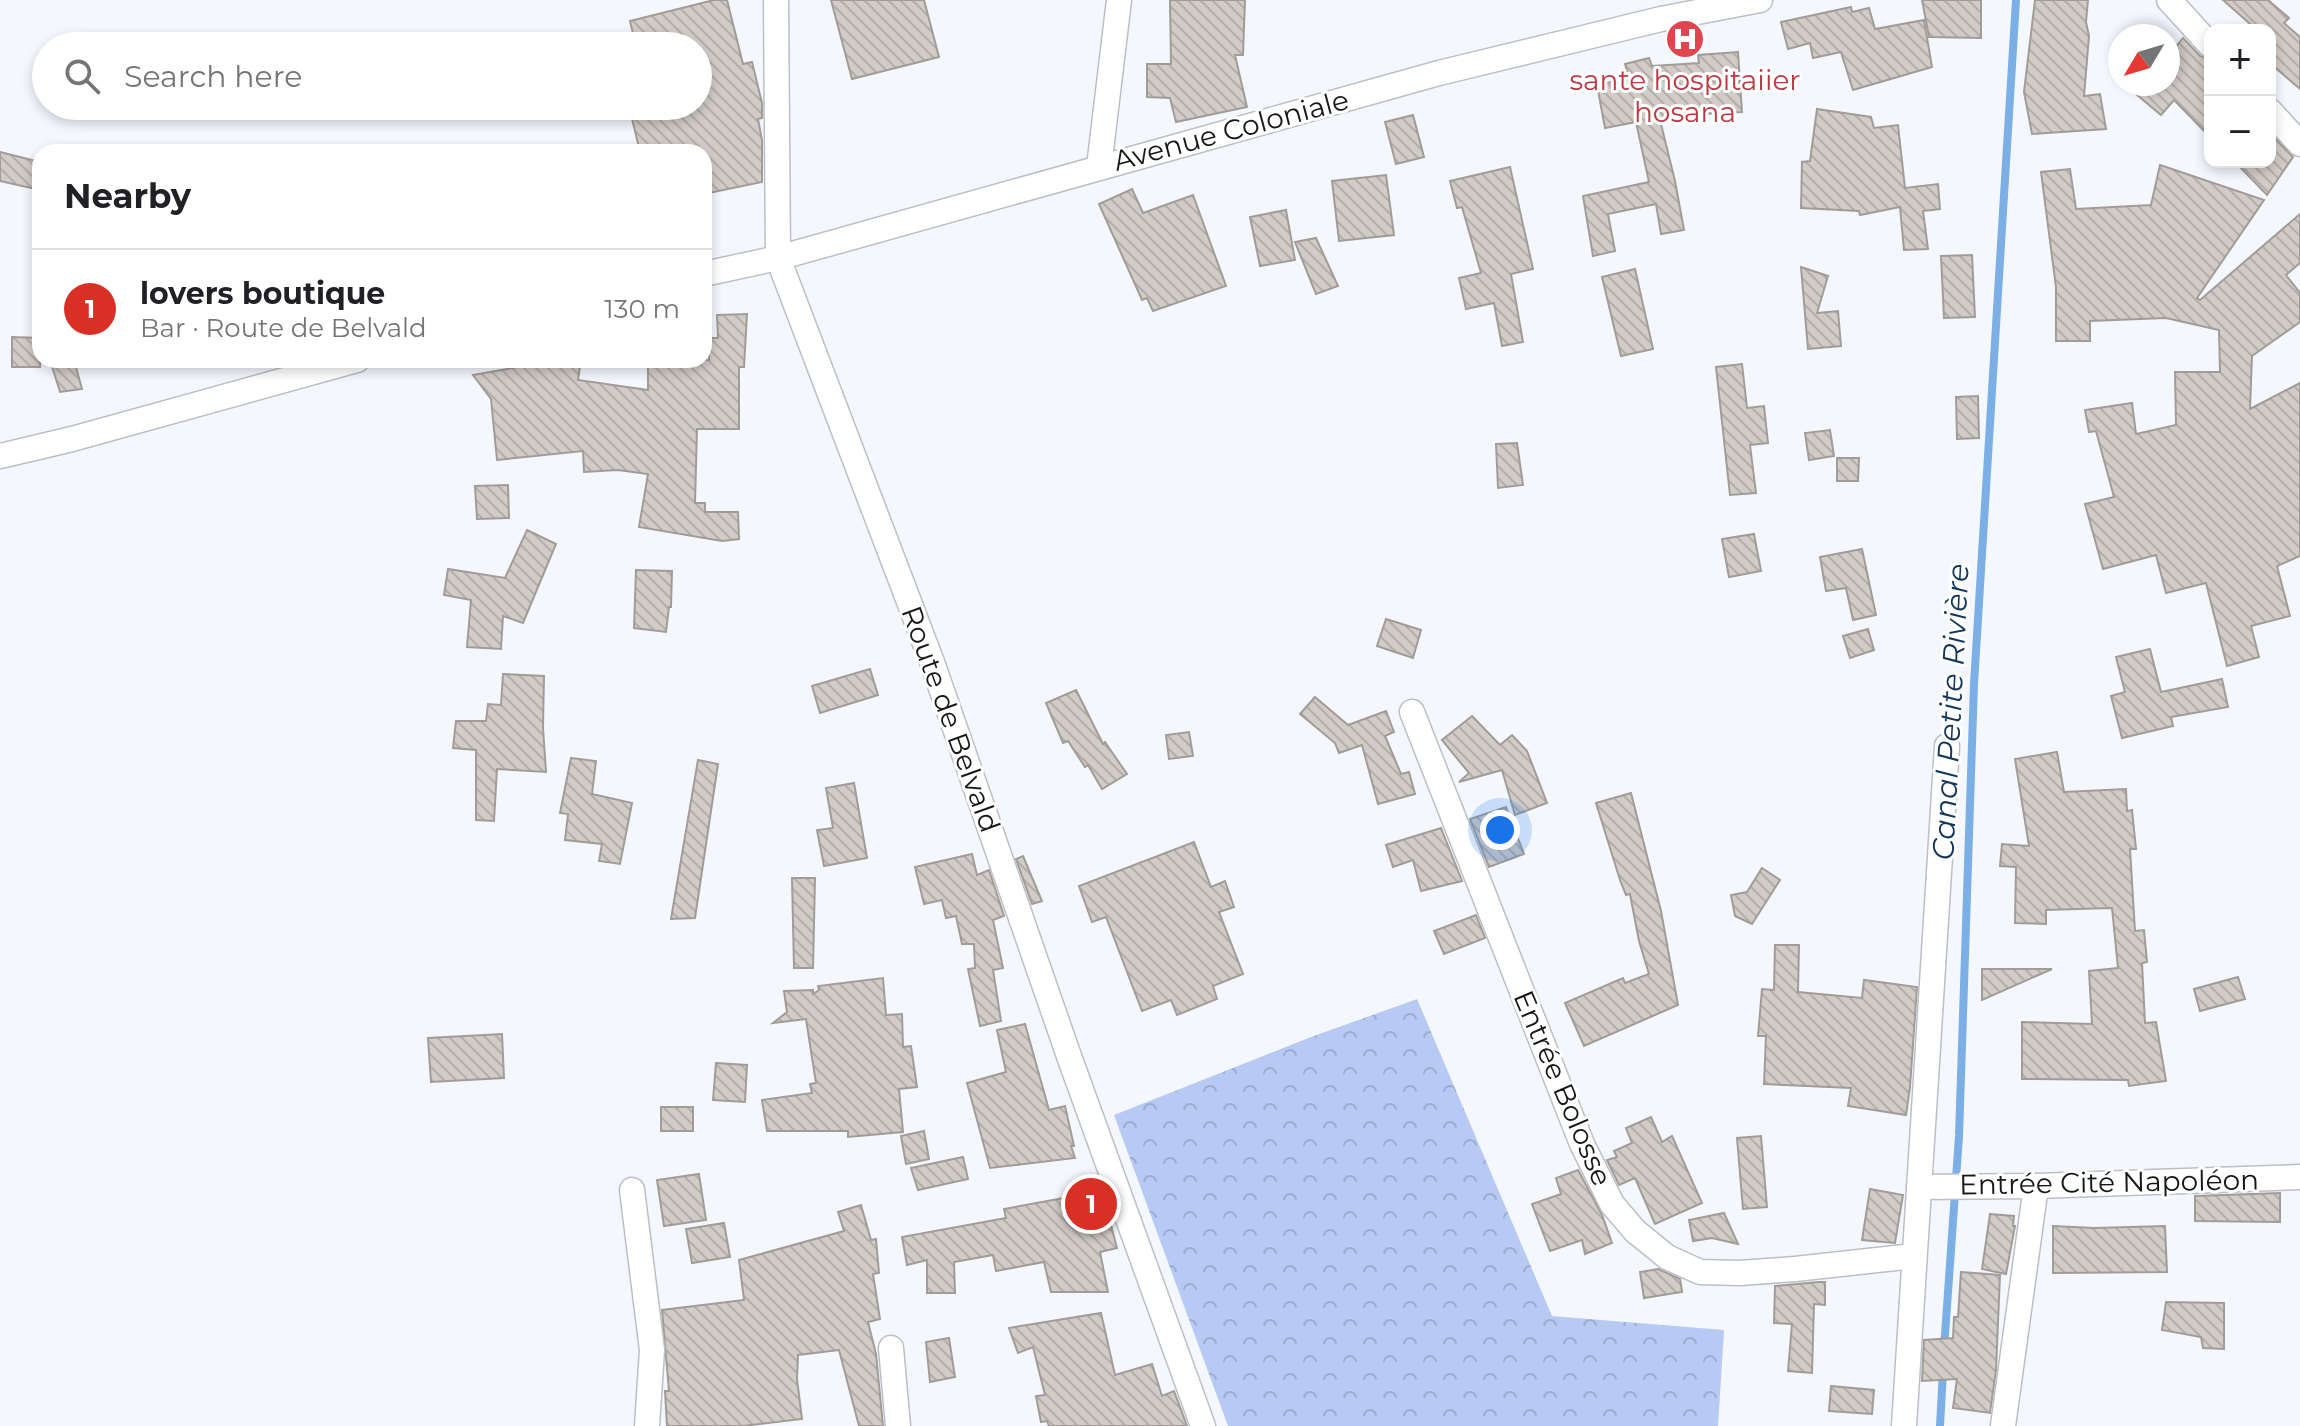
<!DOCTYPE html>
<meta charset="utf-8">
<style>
body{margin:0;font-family:Montserrat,sans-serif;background:#f2f2f2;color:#202124}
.controls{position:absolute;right:24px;top:24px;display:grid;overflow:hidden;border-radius:16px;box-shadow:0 4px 12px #0003}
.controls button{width:72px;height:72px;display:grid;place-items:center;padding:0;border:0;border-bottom:2px solid #e0e0e0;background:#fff;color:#202124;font:40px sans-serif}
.compass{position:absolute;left:2108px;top:24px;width:72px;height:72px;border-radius:50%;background:#fff;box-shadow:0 4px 12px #0003;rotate:232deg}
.you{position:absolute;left:1500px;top:830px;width:28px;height:28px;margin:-20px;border:6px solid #fff;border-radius:50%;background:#1a73e8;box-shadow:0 0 0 12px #1a73e833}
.badge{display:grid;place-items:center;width:52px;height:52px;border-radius:50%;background:#d93025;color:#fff;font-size:26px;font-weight:700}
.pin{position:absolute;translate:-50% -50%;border:4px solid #fff;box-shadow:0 2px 8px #0006}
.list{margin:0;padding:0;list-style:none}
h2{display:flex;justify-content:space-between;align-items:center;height:104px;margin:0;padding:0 32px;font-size:34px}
h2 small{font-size:26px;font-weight:400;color:#757577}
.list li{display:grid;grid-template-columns:52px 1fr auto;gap:24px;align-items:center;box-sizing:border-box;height:120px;padding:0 32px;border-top:2px solid #e0e0e0}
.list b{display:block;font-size:30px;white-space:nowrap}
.list p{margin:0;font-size:26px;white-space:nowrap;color:#757577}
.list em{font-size:26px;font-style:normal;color:#757577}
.icon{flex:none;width:44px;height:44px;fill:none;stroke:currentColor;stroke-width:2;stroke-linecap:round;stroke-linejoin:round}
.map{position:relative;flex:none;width:2300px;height:1426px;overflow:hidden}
.search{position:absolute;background:#fff;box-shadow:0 4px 12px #0003;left:32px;top:32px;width:680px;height:88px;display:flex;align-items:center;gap:20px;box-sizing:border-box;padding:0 28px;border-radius:44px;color:#757577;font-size:30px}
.panel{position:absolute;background:#fff;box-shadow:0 4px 12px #0003;left:32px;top:144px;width:680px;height:224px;border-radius:24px}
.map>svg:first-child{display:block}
.forest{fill:url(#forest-crowns)}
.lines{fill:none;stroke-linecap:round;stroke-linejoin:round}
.stream{stroke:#7cafe5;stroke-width:8}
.building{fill:url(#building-back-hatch);stroke:#a19c97;stroke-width:2}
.minor-casing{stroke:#bcbfc5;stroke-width:27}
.minor{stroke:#fff;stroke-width:24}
.labels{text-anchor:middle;stroke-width:6;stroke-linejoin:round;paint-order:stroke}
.health-label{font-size:28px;fill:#be3a42;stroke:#fff}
.street-label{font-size:28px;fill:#161719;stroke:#fff}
.water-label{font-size:30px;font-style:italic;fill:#12375a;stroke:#fff}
</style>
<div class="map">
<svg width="2300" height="1426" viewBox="0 0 2300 1426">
<defs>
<pattern id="forest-crowns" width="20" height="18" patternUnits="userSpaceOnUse" patternTransform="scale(2)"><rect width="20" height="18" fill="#b7caf4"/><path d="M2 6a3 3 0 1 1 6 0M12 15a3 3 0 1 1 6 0" fill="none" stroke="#9dadd1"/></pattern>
<pattern id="building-back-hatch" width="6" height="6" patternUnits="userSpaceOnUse" patternTransform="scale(2)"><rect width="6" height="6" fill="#d2ccc7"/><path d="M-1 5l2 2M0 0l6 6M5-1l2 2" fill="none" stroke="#b4aeaa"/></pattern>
</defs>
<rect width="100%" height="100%" fill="#f4f8fe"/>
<path class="forest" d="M1417 999 1552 1316 1724 1330 1718 1426H1228L1114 1115 1311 1037Z"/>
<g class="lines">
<g class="stream">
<path d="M1944 1349 1959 1136 1974 684 2016 0"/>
<path d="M1940 1426 1943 1371"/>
</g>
</g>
<g class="building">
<path d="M714 0H727L743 64 752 62 762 103V118L758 119 762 140V182L704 194V152H640L629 106H698V46H636L630 21Z"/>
<path d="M831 0H924L939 57 852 79Z"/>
<path d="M1170 0H1245L1243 55H1235L1247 107 1176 122 1170 98 1147 97V64H1171Z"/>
<path d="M1922 0H1981V38L1929 37Z"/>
<path d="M2035 0H2088L2086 22 2089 36 2084 96 2100 94 2106 129 2032 134 2024 92Z"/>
<path d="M2223 0H2268L2289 18 2284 23 2300 37V89L2270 63V30H2257Z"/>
<path d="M1851 7 1852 12 1869 8 1875 29 1924 20 1932 67 1853 90 1841 52 1813 58 1810 43 1788 49 1781 22Z"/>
<path d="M2183 38 2200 56 2210 60V137L2174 100 2161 115 2124 84H2168V56Z"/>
<path d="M1738 52 1742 112 1665 116 1667 122 1661 124 1675 181 1684 230 1661 234 1656 204 1608 214 1615 251 1593 256 1583 196 1649 182 1636 122 1605 128 1597 85 1629 78 1625 64 1649 58 1652 66 1699 63 1698 55Z"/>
<path d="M1817 109 1871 117 1874 128 1898 125 1905 188 1938 184 1940 209 1923 211 1928 249 1904 250 1900 207 1860 215 1859 211 1801 208 1802 162 1810 161Z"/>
<path d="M1413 115 1424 157 1396 164 1385 122Z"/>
<path d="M2270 133 2293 157 2267 195 2235 162H2270Z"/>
<path d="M0 152 40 162V190L0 181Z"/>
<path d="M2160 165 2264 200 2197 298 2200 300 2300 214V263L2286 275 2300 293V322L2252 356 2250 409 2300 383V556L2277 566 2290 616 2251 626 2259 657 2227 666 2206 583 2166 593 2156 555 2103 569 2085 504 2114 497 2096 431 2089 432 2085 410 2132 403 2136 434 2176 425 2175 372H2220L2219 330 2166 318 2090 321V341H2056V287L2041 172 2070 169 2076 209 2151 205Z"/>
<path d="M1510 167 1533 269 1511 274 1523 342 1502 346 1494 303 1466 309 1459 278 1481 273 1462 207 1457 208 1450 181Z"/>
<path d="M1386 175 1394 235 1339 241 1332 181Z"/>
<path d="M1132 189 1143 213 1193 195 1226 286 1153 311 1147 298 1142 300 1099 204Z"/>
<path d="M1286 210 1295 260 1260 266 1250 217Z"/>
<path d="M1316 238 1338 286 1316 294 1295 242Z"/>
<path d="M1972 255 1975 317 1944 318 1941 256Z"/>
<path d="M1801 267 1828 276 1817 313 1838 311 1841 346 1808 349Z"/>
<path d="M1635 269 1653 349 1621 356 1602 277Z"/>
<path d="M747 314 744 367H739V429H697L695 503H705V512H738L739 539 722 541 639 527 648 474 618 470 584 472 583 451 497 460 491 399 473 375 546 362 545 360H581L578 380 648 390V360H709V338H718L717 315Z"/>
<path d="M12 337 40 338V367H12Z"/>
<path d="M50 360H74L82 389 60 392Z"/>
<path d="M1742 364 1747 408 1764 406 1768 443 1750 445 1756 493 1730 495 1716 367Z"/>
<path d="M1978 396 1979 438 1957 439 1956 397Z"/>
<path d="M1830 430 1834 456 1809 460 1805 433Z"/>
<path d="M1517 443 1523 485 1498 488 1496 444Z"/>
<path d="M1837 458H1859L1858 481H1837Z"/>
<path d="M508 485 509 518 477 519 475 486Z"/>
<path d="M527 530 556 544 523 623 503 616 501 649 467 647 471 600 444 595 448 569 505 578Z"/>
<path d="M1754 534 1761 571 1729 577 1722 539Z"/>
<path d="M1862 549 1876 615 1853 620 1846 588 1826 591 1820 557Z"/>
<path d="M636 570 672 571 671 607H669L666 632 634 628Z"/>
<path d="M1386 619 1421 630 1413 658 1377 646Z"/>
<path d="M1868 629 1874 650 1850 658 1843 636Z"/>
<path d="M2150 649 2161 692 2222 679 2228 707 2171 717 2173 726 2122 738 2111 696 2125 692 2116 657Z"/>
<path d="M870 669 878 695 820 713 812 686Z"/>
<path d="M503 674 544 676 543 728 546 772 497 769 494 821 476 820V750L453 748 456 721H486L488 704 501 705Z"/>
<path d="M1076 690 1103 744 1105 742 1127 774 1102 789 1088 765 1085 767 1068 741 1063 743 1046 703Z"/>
<path d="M1315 697 1348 725 1386 711 1394 732 1385 736 1401 774 1409 772 1415 794 1378 804 1362 745 1339 753 1335 743 1300 714Z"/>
<path d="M1472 716 1500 745 1512 735 1527 751 1547 803 1515 815 1502 770 1459 782 1469 773 1442 740Z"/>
<path d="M1189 732 1193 756 1169 759 1166 735Z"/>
<path d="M2057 752 2064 792 2126 789 2127 811 2132 810 2136 849H2130L2135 931 2144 930 2147 962 2142 963 2145 1023 2156 1022 2166 1081 2129 1086 2128 1080 2022 1079V1022L2092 1024 2089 971 2118 968 2112 908 2046 910V924L2015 923 2016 867 2000 866 2002 844 2029 846 2015 759Z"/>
<path d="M571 758 596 761 592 794 632 803 620 864 599 861 602 844 565 840 568 814 560 813Z"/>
<path d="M698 760 718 764 695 918 671 919Z"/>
<path d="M854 783 867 858 824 866 817 830 833 828 826 788Z"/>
<path d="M1631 793 1661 911 1678 1005 1584 1046 1565 1003 1623 978 1625 983 1649 974 1639 941 1630 894 1626 895 1620 880 1596 803Z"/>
<path d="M1506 807 1524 854 1489 867 1470 819Z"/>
<path d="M1441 828 1462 881 1421 891 1413 860 1393 867 1386 845Z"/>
<path d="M1194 842 1211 887 1225 881 1234 907 1219 912 1243 974 1213 986 1217 999 1177 1015 1171 1000 1142 1011 1106 917 1092 922 1079 886Z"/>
<path d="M972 854 977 875 989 870 1004 916 993 920 1003 968 993 970 1001 1021 980 1026 968 969 975 968 974 944H962L956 916 946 918 942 900 924 904 915 867Z"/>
<path d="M1023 856 1042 901 1032 904 1016 859Z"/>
<path d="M1762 868 1780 880 1752 924 1735 916 1731 895 1747 892Z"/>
<path d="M792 878H815L813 968H794Z"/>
<path d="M1476 915 1485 938 1444 954 1434 931Z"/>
<path d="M1775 945H1799L1798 992 1862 998 1864 980 1917 987 1910 1087 1906 1115 1848 1106 1851 1088 1764 1084 1766 1036H1758L1762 989 1774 990Z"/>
<path d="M1982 969H2052L1982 1000Z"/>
<path d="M2238 977 2245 999 2200 1011 2194 989Z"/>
<path d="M883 978 886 1015 902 1014 903 1047 911 1046 917 1087 899 1089 903 1132 848 1137V1131H767L762 1100 812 1093 810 1084 816 1083 806 1019 773 1023 787 1012 784 991 813 990V994L819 990 818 986Z"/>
<path d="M1025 1024 1049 1110 1065 1106 1074 1146H1071L1075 1158 990 1168 967 1083 1006 1072 997 1030Z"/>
<path d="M502 1034 504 1078 431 1082 428 1038Z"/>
<path d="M716 1063 747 1065 745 1102 713 1100Z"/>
<rect x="661" y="1107" width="32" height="24"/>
<path d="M1651 1117 1662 1142 1672 1136 1702 1203 1655 1224 1635 1178 1619 1185 1607 1160 1617 1157 1614 1151 1632 1143 1626 1128Z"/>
<path d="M924 1131 929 1159 906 1164 901 1136Z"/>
<path d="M1761 1136 1767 1207 1743 1209 1737 1138Z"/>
<path d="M963 1157 968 1179 918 1190 911 1168Z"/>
<path d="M1578 1170 1602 1215 1612 1243 1585 1254 1582 1240 1550 1251 1532 1204 1561 1194 1556 1178Z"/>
<path d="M699 1174 706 1220 664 1226 657 1180Z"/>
<path d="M1870 1189 1903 1195 1895 1243 1862 1240Z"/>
<path d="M1102 1191 1117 1248 1100 1252 1108 1292H1051L1044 1262 996 1271 993 1255 954 1262 955 1293H927V1260L907 1265 902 1237 1006 1218 1004 1209Z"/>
<path d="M2280 1193V1222L2195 1221V1196Z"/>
<path d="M861 1205 871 1240 876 1239 879 1273 873 1274 880 1319 868 1322 876 1354 883 1426H859L839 1350 798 1355 797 1379 802 1419 743 1426H667L665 1391H669L662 1310 744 1300 739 1260 844 1231 838 1212Z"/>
<path d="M1724 1213 1738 1244 1712 1238 1693 1241 1689 1220Z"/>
<path d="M1990 1214 2014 1216 2013 1226H2015L2006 1274 1982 1269Z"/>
<path d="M724 1223 730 1257 692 1263 686 1229Z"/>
<path d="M2053 1226 2094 1228 2165 1226 2167 1272 2053 1273Z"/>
<path d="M1658 1269 1680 1279 1682 1292 1644 1298 1640 1272Z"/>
<path d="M1961 1272 2000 1275 1996 1370 1990 1413 1953 1408 1957 1379 1922 1381 1924 1340 1953 1338 1954 1317H1958Z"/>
<path d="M1819 1282H1825V1305L1814 1304 1812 1373 1788 1371 1792 1324 1774 1323 1775 1286Z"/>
<path d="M2166 1302 2224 1303V1349L2203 1348 2201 1337 2162 1330Z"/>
<path d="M1101 1313 1115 1375 1152 1364 1162 1396 1174 1391 1187 1426H1049L1047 1421 1041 1422 1036 1396 1045 1395 1033 1347 1018 1353 1009 1328Z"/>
<path d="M949 1338 955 1377 930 1382 926 1342Z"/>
<path d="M1831 1386 1874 1390 1872 1414 1829 1411Z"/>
</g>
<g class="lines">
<defs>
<g id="minor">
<path d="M776 0 778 258 932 662 1070 1059 1203 1426"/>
<path d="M2169 0 2210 45"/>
<path d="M2270 111 2300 144"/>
<path d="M1099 167 1119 0"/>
<path d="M704 274 778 258 1439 73 1661 19 1760 0"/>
<path d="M0 456 72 439 357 360"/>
<path d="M1412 712 1582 1144 1612 1204 1635 1231 1667 1257 1700 1272 1740 1273 1795 1269 1914 1256"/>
<path d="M1919 1187 2036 1186 2300 1177"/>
<path d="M632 1190 652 1350 647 1426"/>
<path d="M891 1348 898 1426"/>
<path d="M1904 1426 1947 746"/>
<path d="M2003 1426 2036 1186"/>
</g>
</defs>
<use href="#minor" class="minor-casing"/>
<use href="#minor" class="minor"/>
</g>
<defs>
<symbol id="hospital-disc" viewBox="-11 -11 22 22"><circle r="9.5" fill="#e0444e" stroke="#fff"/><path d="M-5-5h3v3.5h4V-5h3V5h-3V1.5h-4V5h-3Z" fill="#fff"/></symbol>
</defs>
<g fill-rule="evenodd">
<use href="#hospital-disc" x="1663" y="17" width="44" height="44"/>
</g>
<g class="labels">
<g class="health-label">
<text x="1685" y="90">sante hospitaiier<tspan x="1685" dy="32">hosana</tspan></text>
</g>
<g class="street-label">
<text transform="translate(1231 130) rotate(-15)" y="10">Avenue Coloniale</text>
<text transform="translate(951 719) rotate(70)" y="10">Route de Belvald</text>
<text transform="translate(1563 1088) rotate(67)" y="10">Entrée Bolosse</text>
<text transform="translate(2109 1182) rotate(-1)" y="10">Entrée Cité Napoléon</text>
</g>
<g class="water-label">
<text transform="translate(1951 712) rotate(-87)" y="10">Canal Petite Rivière</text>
</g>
</g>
</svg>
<div class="controls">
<button>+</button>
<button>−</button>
</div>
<svg class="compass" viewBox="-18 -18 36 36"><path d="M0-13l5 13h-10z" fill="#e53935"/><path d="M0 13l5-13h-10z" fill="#757577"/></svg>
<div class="you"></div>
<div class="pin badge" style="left:1091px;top:1204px">1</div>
<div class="search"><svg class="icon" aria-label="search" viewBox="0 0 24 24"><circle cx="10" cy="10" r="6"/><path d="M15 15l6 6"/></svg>Search here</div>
<section class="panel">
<h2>Nearby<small></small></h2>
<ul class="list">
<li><span class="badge">1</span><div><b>lovers boutique</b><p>Bar · Route de Belvald</p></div><em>130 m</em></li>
</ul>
</section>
</div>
